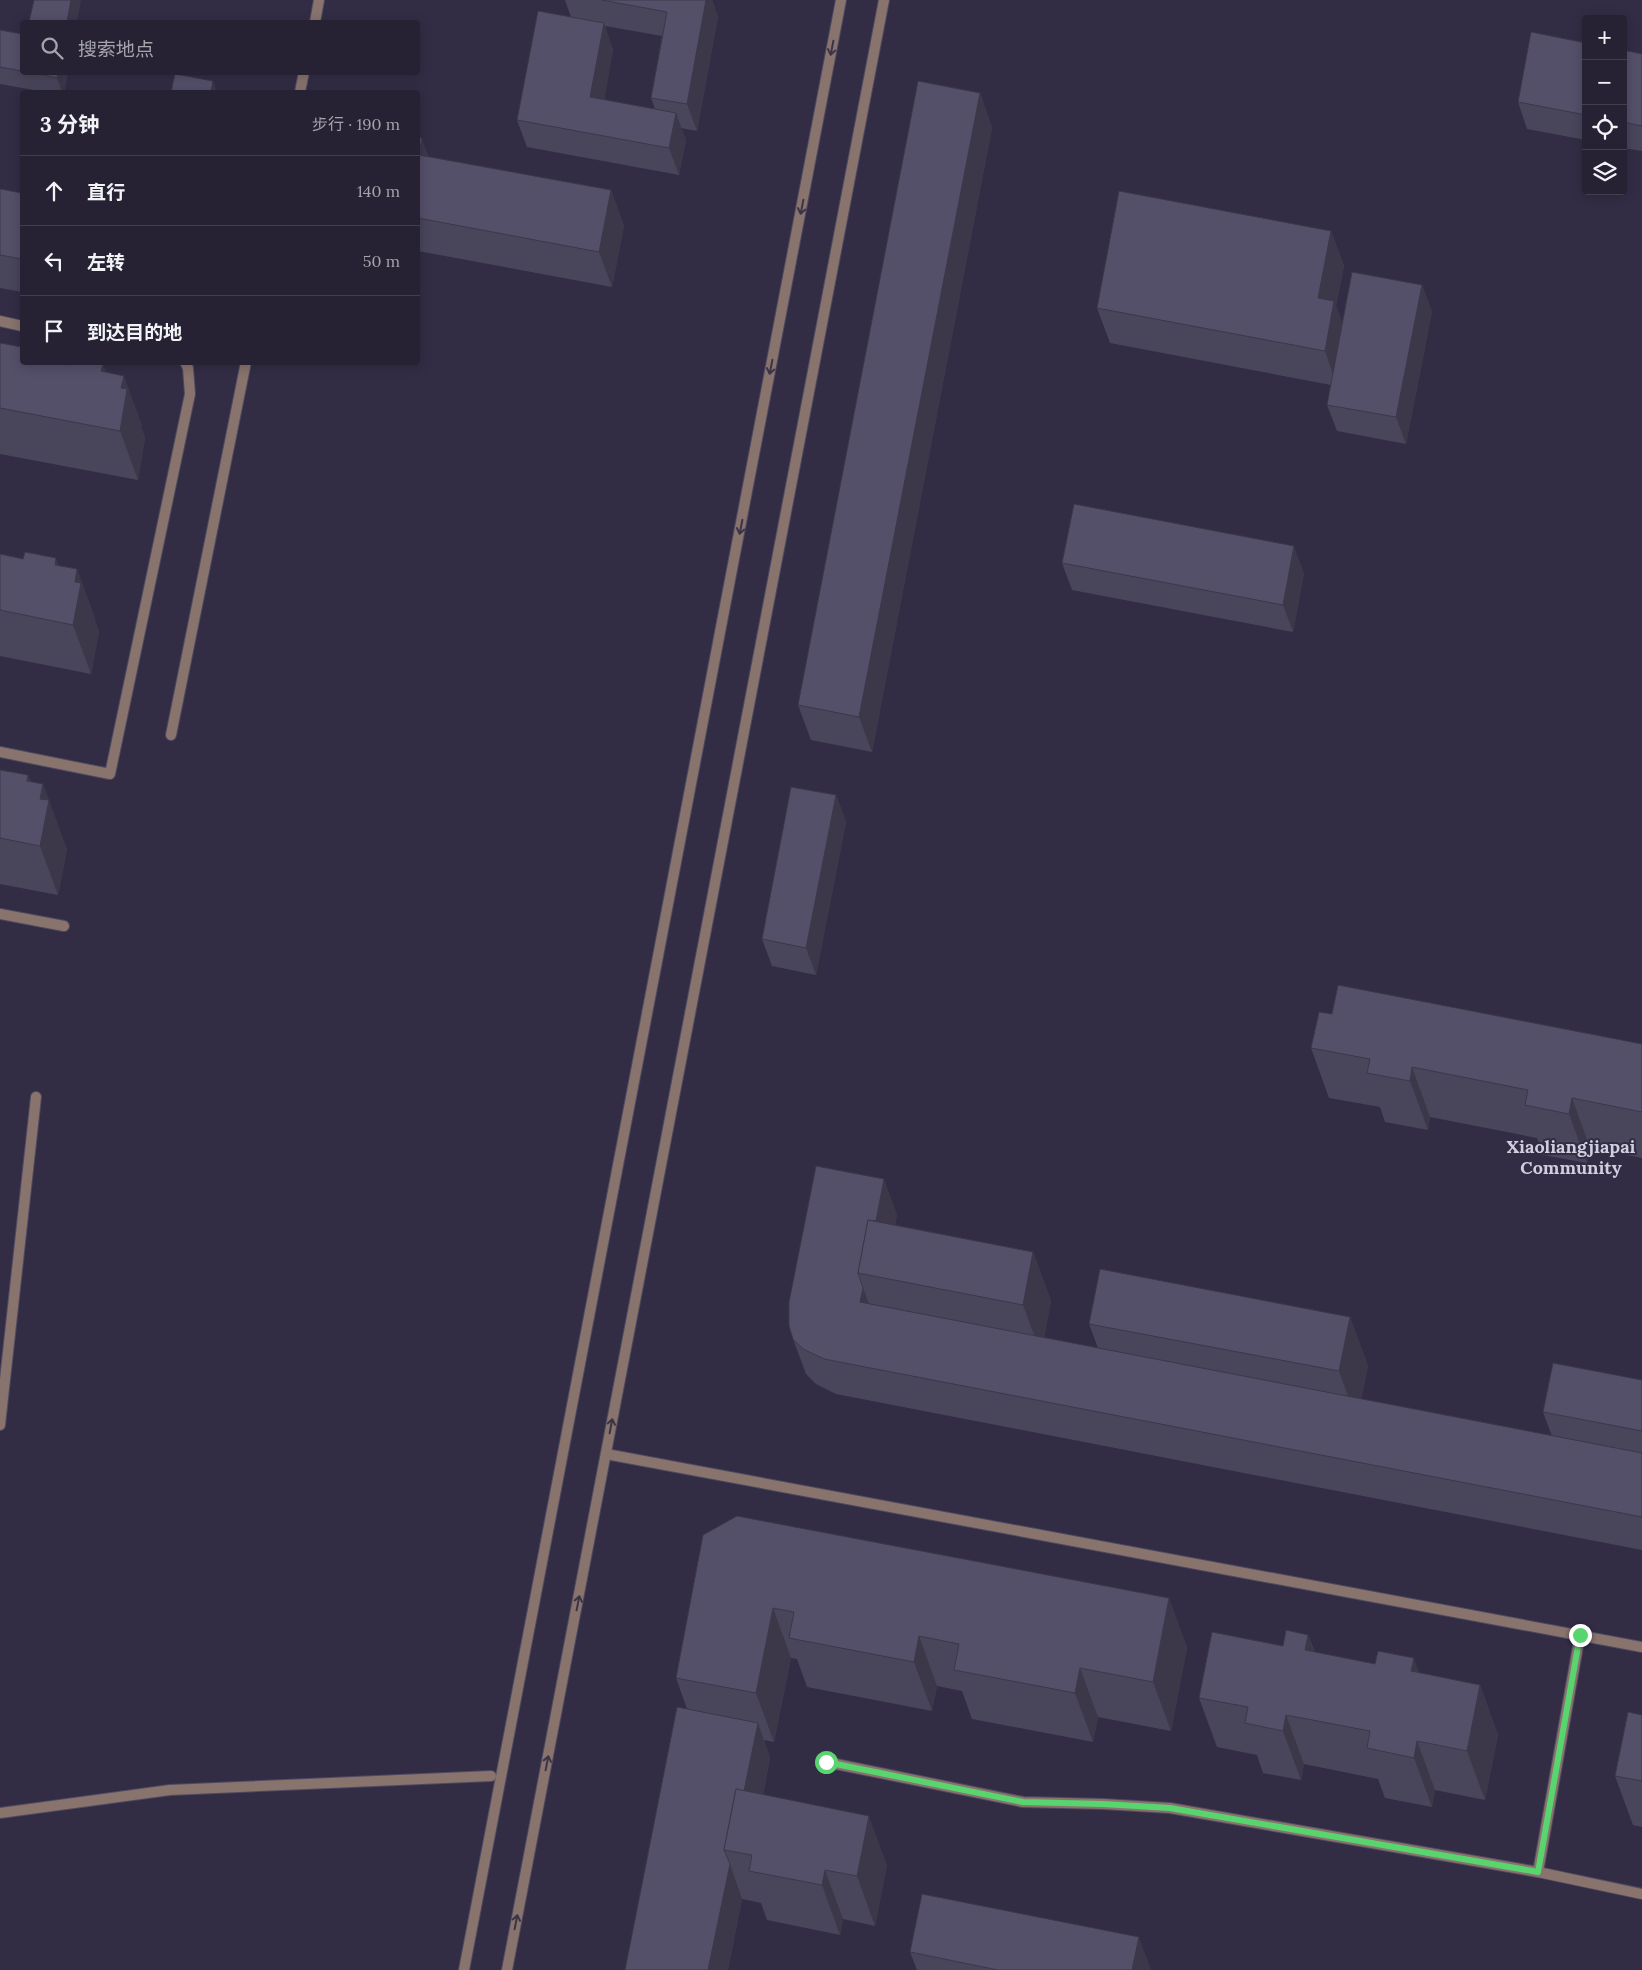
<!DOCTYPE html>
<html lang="zh">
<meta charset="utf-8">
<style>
body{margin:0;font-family:Lora,"Noto Sans SC",serif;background:#2e2a3c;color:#f1f3f6}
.controls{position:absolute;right:15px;top:15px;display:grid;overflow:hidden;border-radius:5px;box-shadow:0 2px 12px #0003}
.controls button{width:45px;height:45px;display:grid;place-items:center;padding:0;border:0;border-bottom:1px solid #423f4f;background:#262234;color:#f1f3f6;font:25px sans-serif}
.stop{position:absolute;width:15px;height:15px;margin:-11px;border:4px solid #58d56f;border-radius:50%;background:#fff}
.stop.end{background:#58d56f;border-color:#fff;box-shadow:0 1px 5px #0008}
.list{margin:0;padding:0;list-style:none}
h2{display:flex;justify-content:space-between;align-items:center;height:65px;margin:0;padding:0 20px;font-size:21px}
h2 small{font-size:16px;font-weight:400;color:#a4a4ac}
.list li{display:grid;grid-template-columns:32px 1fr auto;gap:15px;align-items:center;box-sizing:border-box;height:70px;padding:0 20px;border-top:1px solid #423f4f}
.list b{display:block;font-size:19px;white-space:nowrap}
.list em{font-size:16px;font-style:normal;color:#a4a4ac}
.icon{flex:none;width:28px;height:28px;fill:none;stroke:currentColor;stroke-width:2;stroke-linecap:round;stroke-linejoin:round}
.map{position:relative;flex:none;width:1642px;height:1970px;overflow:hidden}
.search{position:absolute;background:#262234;box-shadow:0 2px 12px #0003;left:20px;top:20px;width:400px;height:55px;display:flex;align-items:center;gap:12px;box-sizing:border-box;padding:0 18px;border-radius:5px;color:#a4a4ac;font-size:19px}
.panel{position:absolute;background:#262234;box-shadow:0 2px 12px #0003;left:20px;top:90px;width:400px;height:275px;border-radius:5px}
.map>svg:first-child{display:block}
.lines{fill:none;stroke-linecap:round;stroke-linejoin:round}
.service-casing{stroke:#4f4a61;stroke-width:12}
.minor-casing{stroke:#4f4a61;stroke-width:12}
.tertiary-casing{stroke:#4f4a61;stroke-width:12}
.service{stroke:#88736d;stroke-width:10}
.minor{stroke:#88736d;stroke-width:10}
.tertiary{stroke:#88736d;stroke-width:10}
.wall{fill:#49455b;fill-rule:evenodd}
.shaded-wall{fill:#3c384a}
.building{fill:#55506a;stroke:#3c384a}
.oneway{stroke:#3b3449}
.route{stroke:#58d56f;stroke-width:6}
.labels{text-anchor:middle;stroke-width:4;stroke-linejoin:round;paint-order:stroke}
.quarter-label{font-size:18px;font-weight:bold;fill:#d1cfde;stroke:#322d45}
</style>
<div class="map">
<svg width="1642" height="1970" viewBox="0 0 1642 1970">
<rect width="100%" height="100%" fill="#322d45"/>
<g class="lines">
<defs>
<g id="service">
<path d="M315 22 319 0"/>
<path d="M300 92 304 72"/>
<path d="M0 321 22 326"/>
<path d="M171 735 246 362"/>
<path d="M0 752 110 774 190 394 188 368 185 362"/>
<path d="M0 914 64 926"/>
<path d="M0 1425 36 1097"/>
<path d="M1580 1635 1538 1872 1642 1894"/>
<path d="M826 1762 1023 1802 1103 1804 1170 1808 1538 1872"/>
<path d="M0 1813 170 1790 491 1776"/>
</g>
<path id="minor" d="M606 1454 1642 1647"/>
<g id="tertiary">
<path d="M464 1970 841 0"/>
<path d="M507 1970 884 0"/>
</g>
</defs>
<use href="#service" class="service-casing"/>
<use href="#minor" class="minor-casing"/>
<use href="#tertiary" class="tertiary-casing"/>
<use href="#service" class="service"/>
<use href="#minor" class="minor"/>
<use href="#tertiary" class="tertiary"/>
</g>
<g class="wall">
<path d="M565 0H712L718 17 697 131 681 128 686 140 679 175 527 147 517 120 571 17ZM605 26 662 36 651 98 655 109 604 100 613 50Z"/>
<path d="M0 30 22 34V72H68L64 92H45L0 84Z"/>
<path d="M1586 43V140L1527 129 1518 102Z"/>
<path d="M1623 50 1642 54V151L1623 148Z"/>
<path d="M980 93 992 128 872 752 811 740 798 705Z"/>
<path d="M418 138 428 157 611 190 624 226 612 287 418 251Z"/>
<path d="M0 189 22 193V292L0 288Z"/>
<path d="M1331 231 1344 266 1336 306 1342 323 1422 285 1432 312 1406 444 1337 431 1327 405 1331 385 1110 343 1097 308Z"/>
<path d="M0 343 22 362 70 365 103 364 106 372 142 425 141 427 145 438 138 480 0 454Z"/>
<path d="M0 554 77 569 95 619V621L99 632 91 674 0 656Z"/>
<path d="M1062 563 1304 573 1293 632 1072 590Z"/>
<path d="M0 770 28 775 31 782 43 784 67 850 58 895 0 884Z"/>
<path d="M836 795 846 822 816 975 772 966 762 939Z"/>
<path d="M1642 1044V1158L1590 1148 1587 1163 1543 1155 1537 1138 1430 1117 1428 1130 1385 1122 1380 1107 1329 1098 1311 1048Z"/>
<path d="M897 1214 895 1225 1033 1252 1051 1301 1044 1338 1098 1348 1089 1324 1350 1317 1368 1366 1361 1399 1552 1436 1543 1412 1642 1380V1550L836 1394 816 1384 806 1374 793 1339Z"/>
<path d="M703 1535 1169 1598 1187 1648 1171 1731 1098 1717 1093 1742 972 1719 962 1691 937 1686 932 1711 807 1687 797 1659 791 1658 774 1742 764 1740 770 1758 763 1795 887 1865 875 1926 843 1919 840 1935 767 1920 761 1903 742 1899 728 1970H625L687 1709 676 1678Z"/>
<path d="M1308 1635 1315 1652 1480 1685 1498 1735 1485 1800 1435 1790 1432 1807 1385 1798 1378 1779 1304 1764 1301 1780 1263 1773 1257 1755 1217 1747 1199 1698 1283 1646Z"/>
<path d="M1642 1715V1827L1633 1825 1615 1776Z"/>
<path d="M910 1952 1151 1970H917Z"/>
</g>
<g class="shaded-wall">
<path d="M71 0H81L77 22H67Z"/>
<path d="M706 0H712L718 17 697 131 687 104Z"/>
<path d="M604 23 613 50 600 124 590 97Z"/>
<path d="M58 72H68L64 92H62L57 78Z"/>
<path d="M213 81 217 92H211Z"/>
<path d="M980 93 992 128 872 752 859 717Z"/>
<path d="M676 113 686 140 679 175 669 148Z"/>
<path d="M422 138 435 174 419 155Z"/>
<path d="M611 190 624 226 612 287 599 252Z"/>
<path d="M1331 231 1344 266 1336 306 1347 336 1337 386 1325 351 1318 298Z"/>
<path d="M1422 285 1432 312 1406 444 1396 417Z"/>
<path d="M103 364 121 414 101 371Z"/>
<path d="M124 376 142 425 141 427 145 438 138 480 120 431 121 388Z"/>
<path d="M1294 546 1304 573 1293 632 1283 605Z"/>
<path d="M56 558 74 608 55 565Z"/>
<path d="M77 569 95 619V621L99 632 91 674 73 625 75 582Z"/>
<path d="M28 775 45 820 40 799 43 784 67 850 58 895 40 846 27 781Z"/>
<path d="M836 795 846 822 816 975 806 948Z"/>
<path d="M1412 1067 1430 1117 1428 1130 1410 1081Z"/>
<path d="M1572 1098 1590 1148 1587 1163 1569 1114Z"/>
<path d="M884 1179 897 1214 885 1278 866 1274Z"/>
<path d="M1033 1252 1051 1301 1041 1354 1023 1305Z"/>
<path d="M863 1288 876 1322 860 1302Z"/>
<path d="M1350 1317 1368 1366 1357 1421 1339 1371Z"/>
<path d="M1169 1598 1187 1648 1171 1731 1153 1682Z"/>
<path d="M773 1608 791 1658 774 1742 756 1693Z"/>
<path d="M1308 1635 1326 1684 1305 1650Z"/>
<path d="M919 1636 937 1686 932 1711 914 1662Z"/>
<path d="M1414 1658 1432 1708 1411 1671Z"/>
<path d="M1080 1668 1098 1717 1093 1742 1075 1693Z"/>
<path d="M1480 1685 1498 1735 1485 1800 1467 1751Z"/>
<path d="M1286 1715 1304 1764 1301 1780 1283 1731Z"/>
<path d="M758 1723 770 1758 751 1855 732 1851Z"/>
<path d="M1417 1741 1435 1790 1432 1807 1414 1758Z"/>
<path d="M869 1816 887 1865 875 1926 857 1876Z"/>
<path d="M730 1864 742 1899 728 1970H708Z"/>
<path d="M825 1870 843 1919 840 1935 822 1885Z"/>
<path d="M1139 1937 1151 1970H1132Z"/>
</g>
<g class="building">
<path d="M34 0H71L67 22H29Z"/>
<path d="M602 0H706L687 104 651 98 667 12Z"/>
<path d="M538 11 604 23 590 97 676 113 669 148 517 120Z"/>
<path d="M0 30 22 34V71L0 67Z"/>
<path d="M1531 32 1586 43V115L1518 102Z"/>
<path d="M1623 50 1642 54V126L1623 122Z"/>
<path d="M30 72H58L57 78Z"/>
<path d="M175 74 213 81 211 92H171Z"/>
<path d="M918 81 980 93 859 717 798 705Z"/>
<path d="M418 138H422L419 155 611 190 599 252 418 218Z"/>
<path d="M0 189 22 193V259L0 255Z"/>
<path d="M1119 191 1331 231 1318 298 1334 301 1325 351 1097 308Z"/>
<path d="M1352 272 1422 285 1396 417 1327 405Z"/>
<path d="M0 343 22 347V362H56L70 365V362H93L103 364 101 371 124 376 121 388 127 389 120 431 0 408Z"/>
<path d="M1074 504 1294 546 1283 605 1062 563Z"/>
<path d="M25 552 56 558 55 565 77 569 75 582 81 583 73 625 0 610V554L23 559Z"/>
<path d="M0 770 28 775 27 781 43 784 40 799 49 800 40 846 0 838Z"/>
<path d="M791 787 836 795 806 948 762 939Z"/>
<path d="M1338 985 1642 1044V1112L1572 1098 1569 1114 1525 1105 1528 1090 1412 1067 1410 1081 1367 1073 1370 1059 1311 1048 1319 1012 1332 1014Z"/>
<path d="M816 1166 884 1179 876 1221 868 1220 858 1273 863 1288 860 1302 1642 1453V1517L824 1359 803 1349 793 1339 789 1326V1302Z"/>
<path d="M868 1220 1033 1252 1023 1305 858 1273Z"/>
<path d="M1100 1269 1350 1317 1339 1371 1089 1324Z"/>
<path d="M1553 1363 1642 1380V1431L1543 1412Z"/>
<path d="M737 1516 1169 1598 1153 1682 1080 1668 1075 1693 954 1670 959 1644 919 1636 914 1662 789 1638 794 1612 773 1608 756 1693 676 1678 703 1535Z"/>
<path d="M1286 1630 1308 1635 1305 1650 1375 1664 1378 1651 1414 1658 1411 1671 1480 1685 1467 1751 1417 1741 1414 1758 1367 1748 1370 1731 1286 1715 1283 1731 1245 1723 1248 1707 1199 1698 1212 1632 1283 1646Z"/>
<path d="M677 1707 758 1723 744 1791 736 1789 724 1850 730 1864 708 1970H625Z"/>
<path d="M1628 1712 1642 1715V1781L1615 1776Z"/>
<path d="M736 1789 869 1816 857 1876 825 1870 822 1885 749 1871 752 1855 724 1850Z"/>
<path d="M922 1894 1139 1937 1132 1970H998L910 1952Z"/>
</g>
<defs><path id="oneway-shaft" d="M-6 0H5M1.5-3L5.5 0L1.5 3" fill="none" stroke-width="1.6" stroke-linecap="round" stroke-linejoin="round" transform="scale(1.25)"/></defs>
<g class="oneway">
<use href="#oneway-shaft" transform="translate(832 48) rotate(101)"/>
<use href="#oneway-shaft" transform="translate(802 207) rotate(101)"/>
<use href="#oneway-shaft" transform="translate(771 367) rotate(101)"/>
<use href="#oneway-shaft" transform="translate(741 527) rotate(101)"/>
<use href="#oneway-shaft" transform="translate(611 1426) rotate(-79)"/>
<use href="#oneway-shaft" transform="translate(578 1603) rotate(-79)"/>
<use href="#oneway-shaft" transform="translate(547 1763) rotate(-79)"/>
<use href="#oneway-shaft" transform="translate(516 1922) rotate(-79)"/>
</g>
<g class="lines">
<path class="route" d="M826 1762 1023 1802 1103 1804 1170 1808 1538 1872 1580 1635"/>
</g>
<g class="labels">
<g class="quarter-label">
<text x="1571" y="1153">Xiaoliangjiapai<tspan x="1571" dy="21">Community</tspan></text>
</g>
</g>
</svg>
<div class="controls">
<button>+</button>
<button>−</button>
<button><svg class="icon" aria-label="locate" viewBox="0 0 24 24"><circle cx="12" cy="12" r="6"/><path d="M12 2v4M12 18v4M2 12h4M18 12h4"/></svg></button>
<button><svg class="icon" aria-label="layers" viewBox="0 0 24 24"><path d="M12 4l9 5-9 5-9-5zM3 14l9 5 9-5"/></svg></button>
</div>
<div class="stop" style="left:826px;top:1762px"></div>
<div class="stop end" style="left:1580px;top:1635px"></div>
<div class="search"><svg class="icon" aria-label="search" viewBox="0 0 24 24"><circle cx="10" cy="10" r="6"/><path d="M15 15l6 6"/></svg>搜索地点</div>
<section class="panel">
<h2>3 分钟<small>步行 · 190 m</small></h2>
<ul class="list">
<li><svg class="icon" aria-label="ahead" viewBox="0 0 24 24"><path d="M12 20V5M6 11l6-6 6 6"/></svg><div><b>直行</b></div><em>140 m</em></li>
<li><svg class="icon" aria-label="left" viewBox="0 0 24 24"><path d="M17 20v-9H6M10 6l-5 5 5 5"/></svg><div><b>左转</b></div><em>50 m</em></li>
<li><svg class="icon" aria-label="arrive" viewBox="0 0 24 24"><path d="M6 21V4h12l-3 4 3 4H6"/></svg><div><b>到达目的地</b></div></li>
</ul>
</section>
</div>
